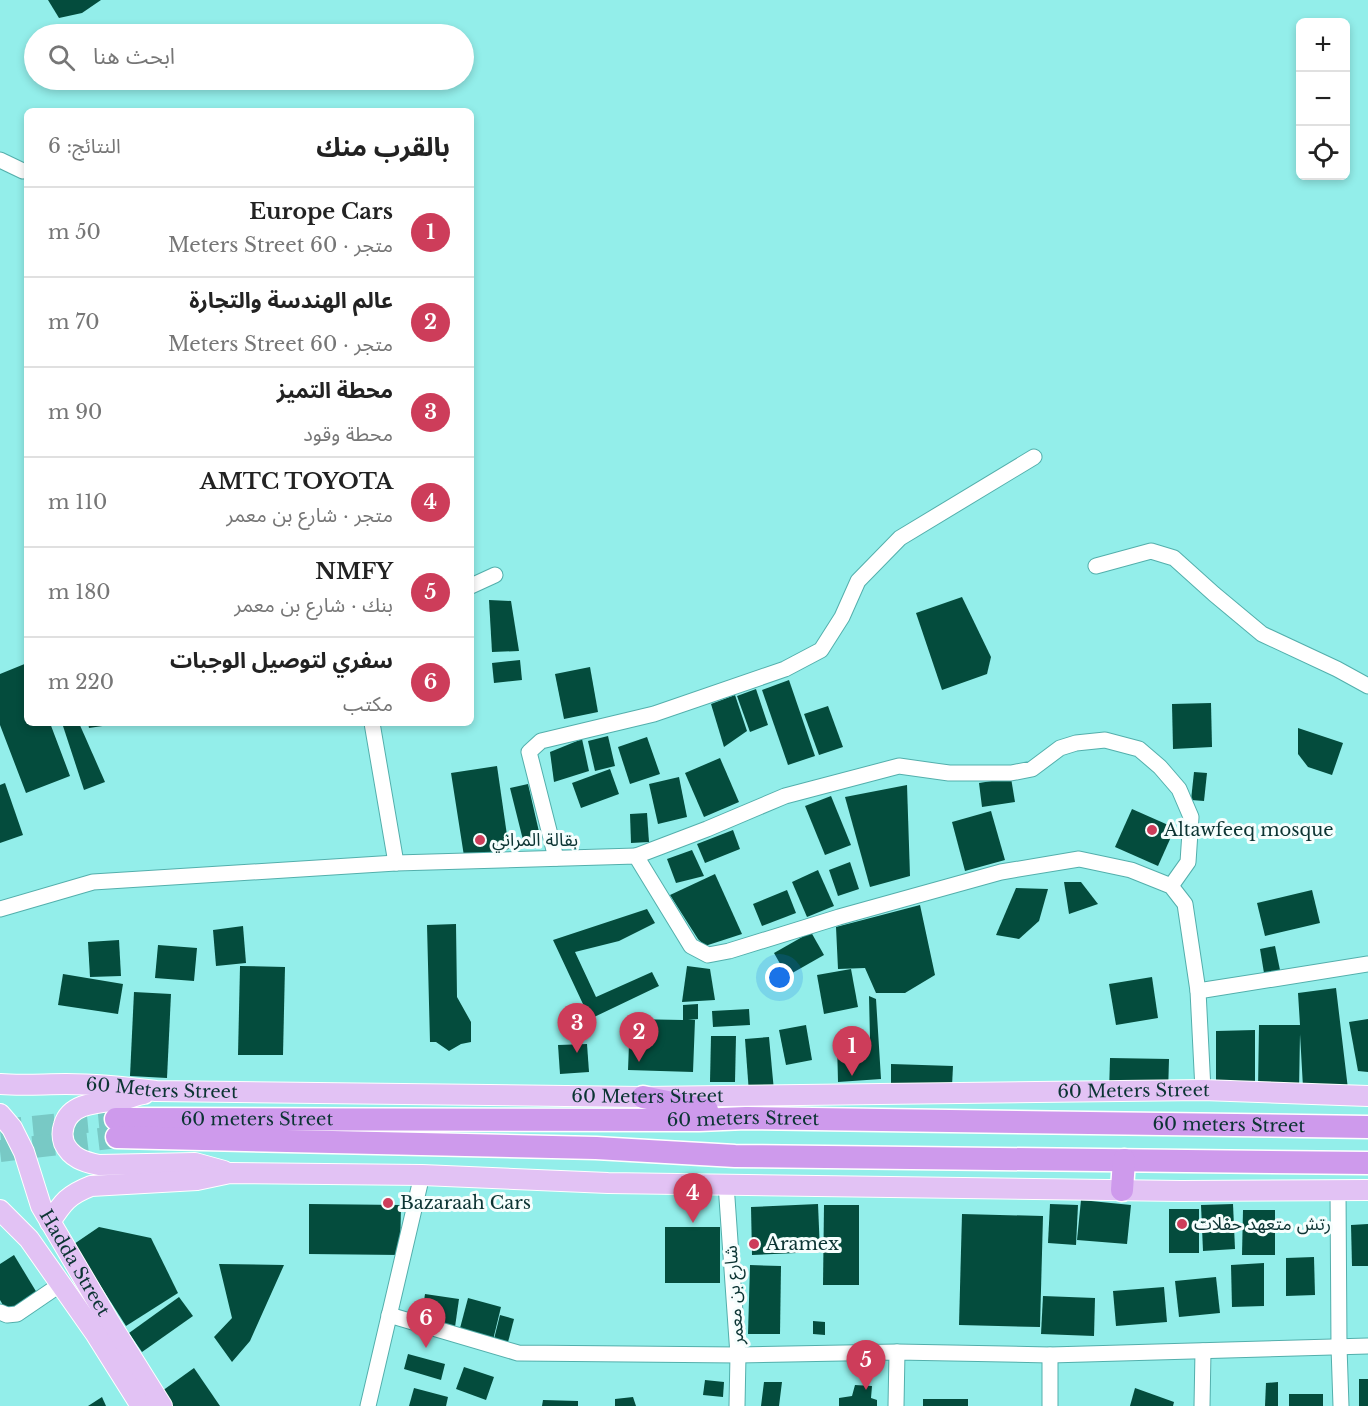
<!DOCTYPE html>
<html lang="ar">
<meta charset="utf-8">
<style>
body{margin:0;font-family:"Libre Baskerville","Noto Sans Arabic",serif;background:#f2f2f2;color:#222;direction:rtl}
.controls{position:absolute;right:18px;top:18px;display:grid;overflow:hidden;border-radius:9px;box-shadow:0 3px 9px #0003}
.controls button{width:54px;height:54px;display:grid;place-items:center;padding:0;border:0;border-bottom:2px solid #e0e0e0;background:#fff;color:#222;font:30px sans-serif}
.you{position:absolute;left:780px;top:978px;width:21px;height:21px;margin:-15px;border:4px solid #fff;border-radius:50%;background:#1a73e8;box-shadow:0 0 0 9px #1a73e833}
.badge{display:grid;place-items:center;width:39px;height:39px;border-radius:50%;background:#cd3d5a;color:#fff;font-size:20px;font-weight:700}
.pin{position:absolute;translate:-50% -50px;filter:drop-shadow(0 2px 3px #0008)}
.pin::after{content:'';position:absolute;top:32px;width:21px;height:18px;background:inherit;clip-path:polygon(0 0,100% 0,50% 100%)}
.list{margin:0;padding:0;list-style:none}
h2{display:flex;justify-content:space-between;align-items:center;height:78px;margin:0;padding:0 24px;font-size:26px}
h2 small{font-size:20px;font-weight:400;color:#767676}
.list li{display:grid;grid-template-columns:39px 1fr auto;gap:18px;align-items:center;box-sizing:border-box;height:90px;padding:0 24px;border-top:2px solid #e0e0e0}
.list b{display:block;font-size:22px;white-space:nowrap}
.list p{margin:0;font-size:20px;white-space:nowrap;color:#767676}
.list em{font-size:20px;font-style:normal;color:#767676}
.icon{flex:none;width:33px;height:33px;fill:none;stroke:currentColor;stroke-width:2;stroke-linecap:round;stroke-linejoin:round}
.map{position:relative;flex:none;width:1368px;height:1406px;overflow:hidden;direction:ltr}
.search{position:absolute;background:#fff;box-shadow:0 3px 9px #0003;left:24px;top:24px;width:450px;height:66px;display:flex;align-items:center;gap:15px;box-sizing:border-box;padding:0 21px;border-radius:33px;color:#767676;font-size:22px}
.panel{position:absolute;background:#fff;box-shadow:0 3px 9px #0003;left:24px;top:108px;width:450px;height:618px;border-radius:9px;direction:rtl}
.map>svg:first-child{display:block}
.building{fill:#044c3d}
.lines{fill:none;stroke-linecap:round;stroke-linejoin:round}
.highway-tunnel{stroke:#78c9c5;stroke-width:22;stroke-dasharray:22 11;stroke-linecap:butt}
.minor-casing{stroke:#53afac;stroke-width:17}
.major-casing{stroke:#fff;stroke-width:22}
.highway-casing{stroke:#fff;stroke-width:25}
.minor{stroke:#fff;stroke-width:15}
.major{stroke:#e2c2f4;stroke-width:20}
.highway{stroke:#ce9aec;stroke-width:22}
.poi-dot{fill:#cd3d5a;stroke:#f6fefd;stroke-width:2}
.labels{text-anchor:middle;stroke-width:6;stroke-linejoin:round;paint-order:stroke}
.poi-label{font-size:18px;fill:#0c3433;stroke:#f6fefd;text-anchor:start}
.street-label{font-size:18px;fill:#0c3433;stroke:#f6fefd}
</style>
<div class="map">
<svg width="1368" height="1406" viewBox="0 0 1368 1406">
<rect width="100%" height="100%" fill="#93eeea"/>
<g class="building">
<path d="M48 0H101L82 13 59 18Z"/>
<path d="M962 597 991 657 987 674 942 690 916 613Z"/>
<path d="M489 600 511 601 519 651 492 652Z"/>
<path d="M520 660 522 680 494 683 492 663Z"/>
<path d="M27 663V723H50L70 776 26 793 0 725V674Z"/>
<path d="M590 667 598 712 564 719 555 674Z"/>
<path d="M789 680 815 756 788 765 762 690Z"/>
<path d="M756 689 768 725 750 732 737 696Z"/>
<path d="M735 695 747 731 724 747 711 704Z"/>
<path d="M1211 703 1212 747 1173 749 1172 704Z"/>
<path d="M828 706 843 747 819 755 804 714Z"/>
<path d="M62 723H79L105 782 84 790Z"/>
<path d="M88 723H116V724L89 728Z"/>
<path d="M1298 728 1343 743 1332 775 1308 767 1298 754Z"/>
<path d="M608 736 615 766 595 771 588 741Z"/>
<path d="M647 737 660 774 630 784 618 747Z"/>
<path d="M582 739 589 771 554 782 550 752Z"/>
<path d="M720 758 739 802 704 817 685 773Z"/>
<path d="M497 766 509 849 464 856 451 773Z"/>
<path d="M610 769 619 794 581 808 572 783Z"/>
<path d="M1194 772 1207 773 1204 801 1191 800Z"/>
<path d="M679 777 687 817 658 824 649 784Z"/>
<path d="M1011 778 1015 802 982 807 979 783Z"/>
<path d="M5 783 23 835 0 843V785Z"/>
<path d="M528 784 540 836 523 840 510 788Z"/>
<path d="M907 785 910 876 870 887 845 797Z"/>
<path d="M831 796 851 845 825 855 805 806Z"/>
<path d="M1132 809 1175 828 1158 866 1115 847Z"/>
<path d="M991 811 1005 860 965 871 952 822Z"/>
<path d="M647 813 649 842 631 843 630 814Z"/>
<path d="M733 830 740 849 705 863 697 844Z"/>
<path d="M692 850 704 876 676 883 667 859Z"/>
<path d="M850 862 859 889 838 896 829 870Z"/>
<path d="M818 870 834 906 807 917 792 882Z"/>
<path d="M715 874 742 934 705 946 698 939 670 895Z"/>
<path d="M1064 882H1081L1098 904 1069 914Z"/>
<path d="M1016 888 1048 889 1039 921 1019 939 996 935Z"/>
<path d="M787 890 796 913 762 926 753 904Z"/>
<path d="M1312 890 1320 923 1265 936 1257 903Z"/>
<path d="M920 905 935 975 905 993H876L865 968 838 969 836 927Z"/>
<path d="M647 909 655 923 619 941 575 952 596 997 652 972 659 986 590 1019 553 940Z"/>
<path d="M456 924 457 997 471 1022V1042L461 1044 449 1051 436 1042H430L427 925Z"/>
<path d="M243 926 246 963 216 966 213 930Z"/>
<path d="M811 932 824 955 787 976 774 953Z"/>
<path d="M119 940 121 976 90 977 88 942Z"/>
<path d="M158 945 197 948 194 981 155 978Z"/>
<path d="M1275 946 1280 970 1264 973 1260 949Z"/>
<path d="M240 966 285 967 283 1055H238Z"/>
<path d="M687 966 710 969 715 1000 682 1002Z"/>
<path d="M851 969 858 1007 824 1014 817 975Z"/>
<path d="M63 974 123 984 118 1014 58 1005Z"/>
<path d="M1152 977 1158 1018 1116 1025 1109 984Z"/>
<path d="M1336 988 1348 1089 1303 1087 1300 1034 1299 1090H1258L1259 1025H1300L1298 993Z"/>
<path d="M134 992 171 994 167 1078 130 1076Z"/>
<path d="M869 996 876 999 881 1079 838 1082 837 1041 870 1039Z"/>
<path d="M698 1004V1019L688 1020H695L693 1072 628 1070 630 1019 683 1020V1005Z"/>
<path d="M749 1009 750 1025 713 1027 712 1011Z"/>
<path d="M1368 1019V1072L1358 1071 1349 1022Z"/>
<path d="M806 1025 812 1060 786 1065 779 1030Z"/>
<path d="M1255 1030V1093L1216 1094V1031Z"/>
<path d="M711 1036H736L735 1082H710Z"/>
<path d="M769 1037 774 1091 749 1093 745 1039Z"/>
<path d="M587 1044 589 1072 560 1074 558 1045Z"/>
<path d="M1110 1058 1169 1059 1168 1094 1109 1093Z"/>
<path d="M891 1064 953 1066 952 1086 891 1084Z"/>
<path d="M1081 1200 1131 1205 1127 1244 1077 1240Z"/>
<path d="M309 1204 401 1205 400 1255 309 1254Z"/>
<path d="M818 1204 820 1252 752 1255 751 1207Z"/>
<path d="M1050 1204 1078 1205 1076 1245 1048 1243Z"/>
<path d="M1233 1204 1235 1249 1203 1251 1201 1205Z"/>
<path d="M824 1205H859V1285H823Z"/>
<rect x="1169" y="1209" width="30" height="44"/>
<path d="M1243 1210H1275V1255H1242Z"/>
<path d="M962 1214 1043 1216 1040 1327 959 1325Z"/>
<path d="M1368 1224V1266H1352L1351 1225Z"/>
<path d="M99 1227 151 1238 178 1293 126 1326 74 1244Z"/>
<rect x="665" y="1227" width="55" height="56"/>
<path d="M14 1255 37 1293 7 1312 0 1300V1264Z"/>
<path d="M1314 1257 1315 1295 1286 1296V1258Z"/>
<path d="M1264 1263V1306L1232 1307 1231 1265Z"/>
<path d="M219 1264 284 1265 250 1341 232 1362 214 1337 232 1318Z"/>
<path d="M750 1265 781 1266 780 1334H748Z"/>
<path d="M1216 1277 1220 1313 1179 1317 1175 1281Z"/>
<path d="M1164 1287 1167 1322 1116 1326 1113 1291Z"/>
<path d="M425 1294 459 1299 455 1327 421 1322Z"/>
<path d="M1043 1296 1095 1298 1094 1336 1041 1334Z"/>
<path d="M179 1297 193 1316 142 1352 129 1333Z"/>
<path d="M468 1298 501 1307 493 1340 459 1332Z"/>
<path d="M500 1315 514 1319 507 1346 493 1343Z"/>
<path d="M813 1321 825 1322V1335L813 1334Z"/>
<path d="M408 1354 445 1364 441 1380 404 1369Z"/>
<path d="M464 1367 494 1377 486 1400 456 1389Z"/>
<path d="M194 1368 220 1406H172L162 1391Z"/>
<rect x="1359" y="1379" width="9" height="27"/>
<path d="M705 1380 724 1382 723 1397 703 1395Z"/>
<path d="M764 1382H782L779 1406H761Z"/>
<path d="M1278 1382V1406H1265L1266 1383Z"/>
<path d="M855 1385 872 1386 871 1398 877 1400V1406H839V1398L852 1396Z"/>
<path d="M414 1388 448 1397 446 1406H409Z"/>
<path d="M1135 1388 1174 1402 1173 1406H1130Z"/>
<rect x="1289" y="1394" width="34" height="12"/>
<path d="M102 1397 106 1406H88Z"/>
<path d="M633 1397 636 1406H615V1399Z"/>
<rect x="923" y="1399" width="45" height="7"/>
<path d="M543 1400 578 1401V1406H542Z"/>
</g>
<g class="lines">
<g class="highway-tunnel">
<path d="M0 1130 116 1119"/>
<path d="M0 1151 117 1137"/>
</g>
<defs>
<g id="minor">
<path d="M0 160 23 171"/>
<path d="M1096 566 1151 551 1174 558 1214 594 1262 634 1337 669 1368 686"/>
<path d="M471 586 495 575"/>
<path d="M372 723 396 863"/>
<path d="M636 856 707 829 785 796 899 766 949 773H1011L1032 769 1060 748 1076 743 1105 740 1139 749 1160 767 1179 789 1191 817 1188 862 1171 886"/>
<path d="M556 858 529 752 541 741 654 714 785 669 821 650 842 617 858 581 900 538 1034 457"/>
<path d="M0 909 93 882 396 863 636 856 691 946 708 955 729 951 839 917 1001 872 1079 859 1131 870 1171 886 1185 904 1198 991 1203 1090"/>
<path d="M1198 991 1368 964"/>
<path d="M726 1184 738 1355 737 1406"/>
<path d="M1338 1190 1339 1347 1341 1406"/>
<path d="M0 1312 7 1315 17 1314 61 1284"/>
<path d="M389 1315 518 1353 738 1355 897 1352 1050 1355 1368 1346"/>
<path d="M368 1406 422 1175"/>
<path d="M896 1406 897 1352"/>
<path d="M1050 1406V1355"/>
<path d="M1202 1406 1203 1351"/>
</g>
<g id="major">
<path id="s1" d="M0 1084C22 1086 44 1084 66 1084 96 1084 126 1087 156 1091L643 1097 1203 1090 1368 1096"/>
<path d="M144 1094C138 1095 132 1097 126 1099 105 1103 71 1100 64 1125 62 1131 62 1137 64 1143 71 1158 84 1162 99 1165L195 1163 224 1171"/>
<path id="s2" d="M0 1114 12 1128 24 1152 41 1206 110 1323 162 1406"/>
<path d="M0 1210 29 1239 95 1333 141 1406"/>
<path d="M50 1222C63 1202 68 1195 91 1186L197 1180 230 1173 422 1175 608 1183 1181 1191 1368 1190"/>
</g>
<g id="highway">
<path d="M643 1097 707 1110"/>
<path id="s3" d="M116 1119 699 1120 746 1118 1368 1127"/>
<path d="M117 1137 596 1148 735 1156 1368 1163"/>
<path d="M1122 1190 1124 1160"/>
</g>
</defs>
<use href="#minor" class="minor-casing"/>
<use href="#major" class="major-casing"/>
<use href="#highway" class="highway-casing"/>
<use href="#minor" class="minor"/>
<use href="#major" class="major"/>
<use href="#highway" class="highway"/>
</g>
<g class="poi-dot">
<circle cx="1152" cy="830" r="6"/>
<circle cx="480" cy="840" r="6"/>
<circle cx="388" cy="1203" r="6"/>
<circle cx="1182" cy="1224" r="6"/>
<circle cx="754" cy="1244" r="6"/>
</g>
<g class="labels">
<g class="poi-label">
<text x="1164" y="836">Altawfeeq mosque</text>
<text x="492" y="846">بقالة المراني</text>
<text x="400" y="1209">Bazaraah Cars</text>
<text x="1194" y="1230">رتش متعهد حفلات</text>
<text x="766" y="1250">Aramex</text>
</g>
<g class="street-label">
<text dy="6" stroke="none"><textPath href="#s1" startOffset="162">60 Meters Street</textPath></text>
<text dy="6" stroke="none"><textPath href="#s1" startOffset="1134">60 Meters Street</textPath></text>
<text dy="6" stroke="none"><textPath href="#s1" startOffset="648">60 Meters Street</textPath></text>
<text dy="6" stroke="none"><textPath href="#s3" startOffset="141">60 meters Street</textPath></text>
<text dy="6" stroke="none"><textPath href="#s3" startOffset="627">60 meters Street</textPath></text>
<text dy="6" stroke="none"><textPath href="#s3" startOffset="1113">60 meters Street</textPath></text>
<text dy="6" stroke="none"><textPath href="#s2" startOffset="168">Hadda Street</textPath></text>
<text transform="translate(734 1295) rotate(-94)" y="6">شارع بن معمر</text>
</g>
</g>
</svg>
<div class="controls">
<button>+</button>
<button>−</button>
<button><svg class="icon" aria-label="locate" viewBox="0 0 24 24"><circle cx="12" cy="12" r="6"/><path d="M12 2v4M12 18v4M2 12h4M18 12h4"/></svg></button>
</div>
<div class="you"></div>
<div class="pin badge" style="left:852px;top:1076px">1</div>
<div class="pin badge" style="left:639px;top:1062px">2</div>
<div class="pin badge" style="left:577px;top:1053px">3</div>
<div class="pin badge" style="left:693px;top:1223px">4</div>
<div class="pin badge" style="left:866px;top:1390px">5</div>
<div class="pin badge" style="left:426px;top:1348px">6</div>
<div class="search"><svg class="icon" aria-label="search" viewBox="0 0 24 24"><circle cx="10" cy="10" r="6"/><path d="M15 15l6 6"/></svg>ابحث هنا</div>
<section class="panel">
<h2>بالقرب منك<small>النتائج: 6</small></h2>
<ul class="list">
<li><span class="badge">1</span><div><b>Europe Cars</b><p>متجر · 60 Meters Street</p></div><em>50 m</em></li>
<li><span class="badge">2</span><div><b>عالم الهندسة والتجارة</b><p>متجر · 60 Meters Street</p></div><em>70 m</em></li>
<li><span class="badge">3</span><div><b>محطة التميز</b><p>محطة وقود</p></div><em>90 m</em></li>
<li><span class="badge">4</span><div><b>AMTC TOYOTA</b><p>متجر · شارع بن معمر</p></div><em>110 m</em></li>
<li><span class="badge">5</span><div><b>NMFY</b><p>بنك · شارع بن معمر</p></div><em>180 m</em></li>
<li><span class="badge">6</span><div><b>سفري لتوصيل الوجبات</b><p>مكتب</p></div><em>220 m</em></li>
</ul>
</section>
</div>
